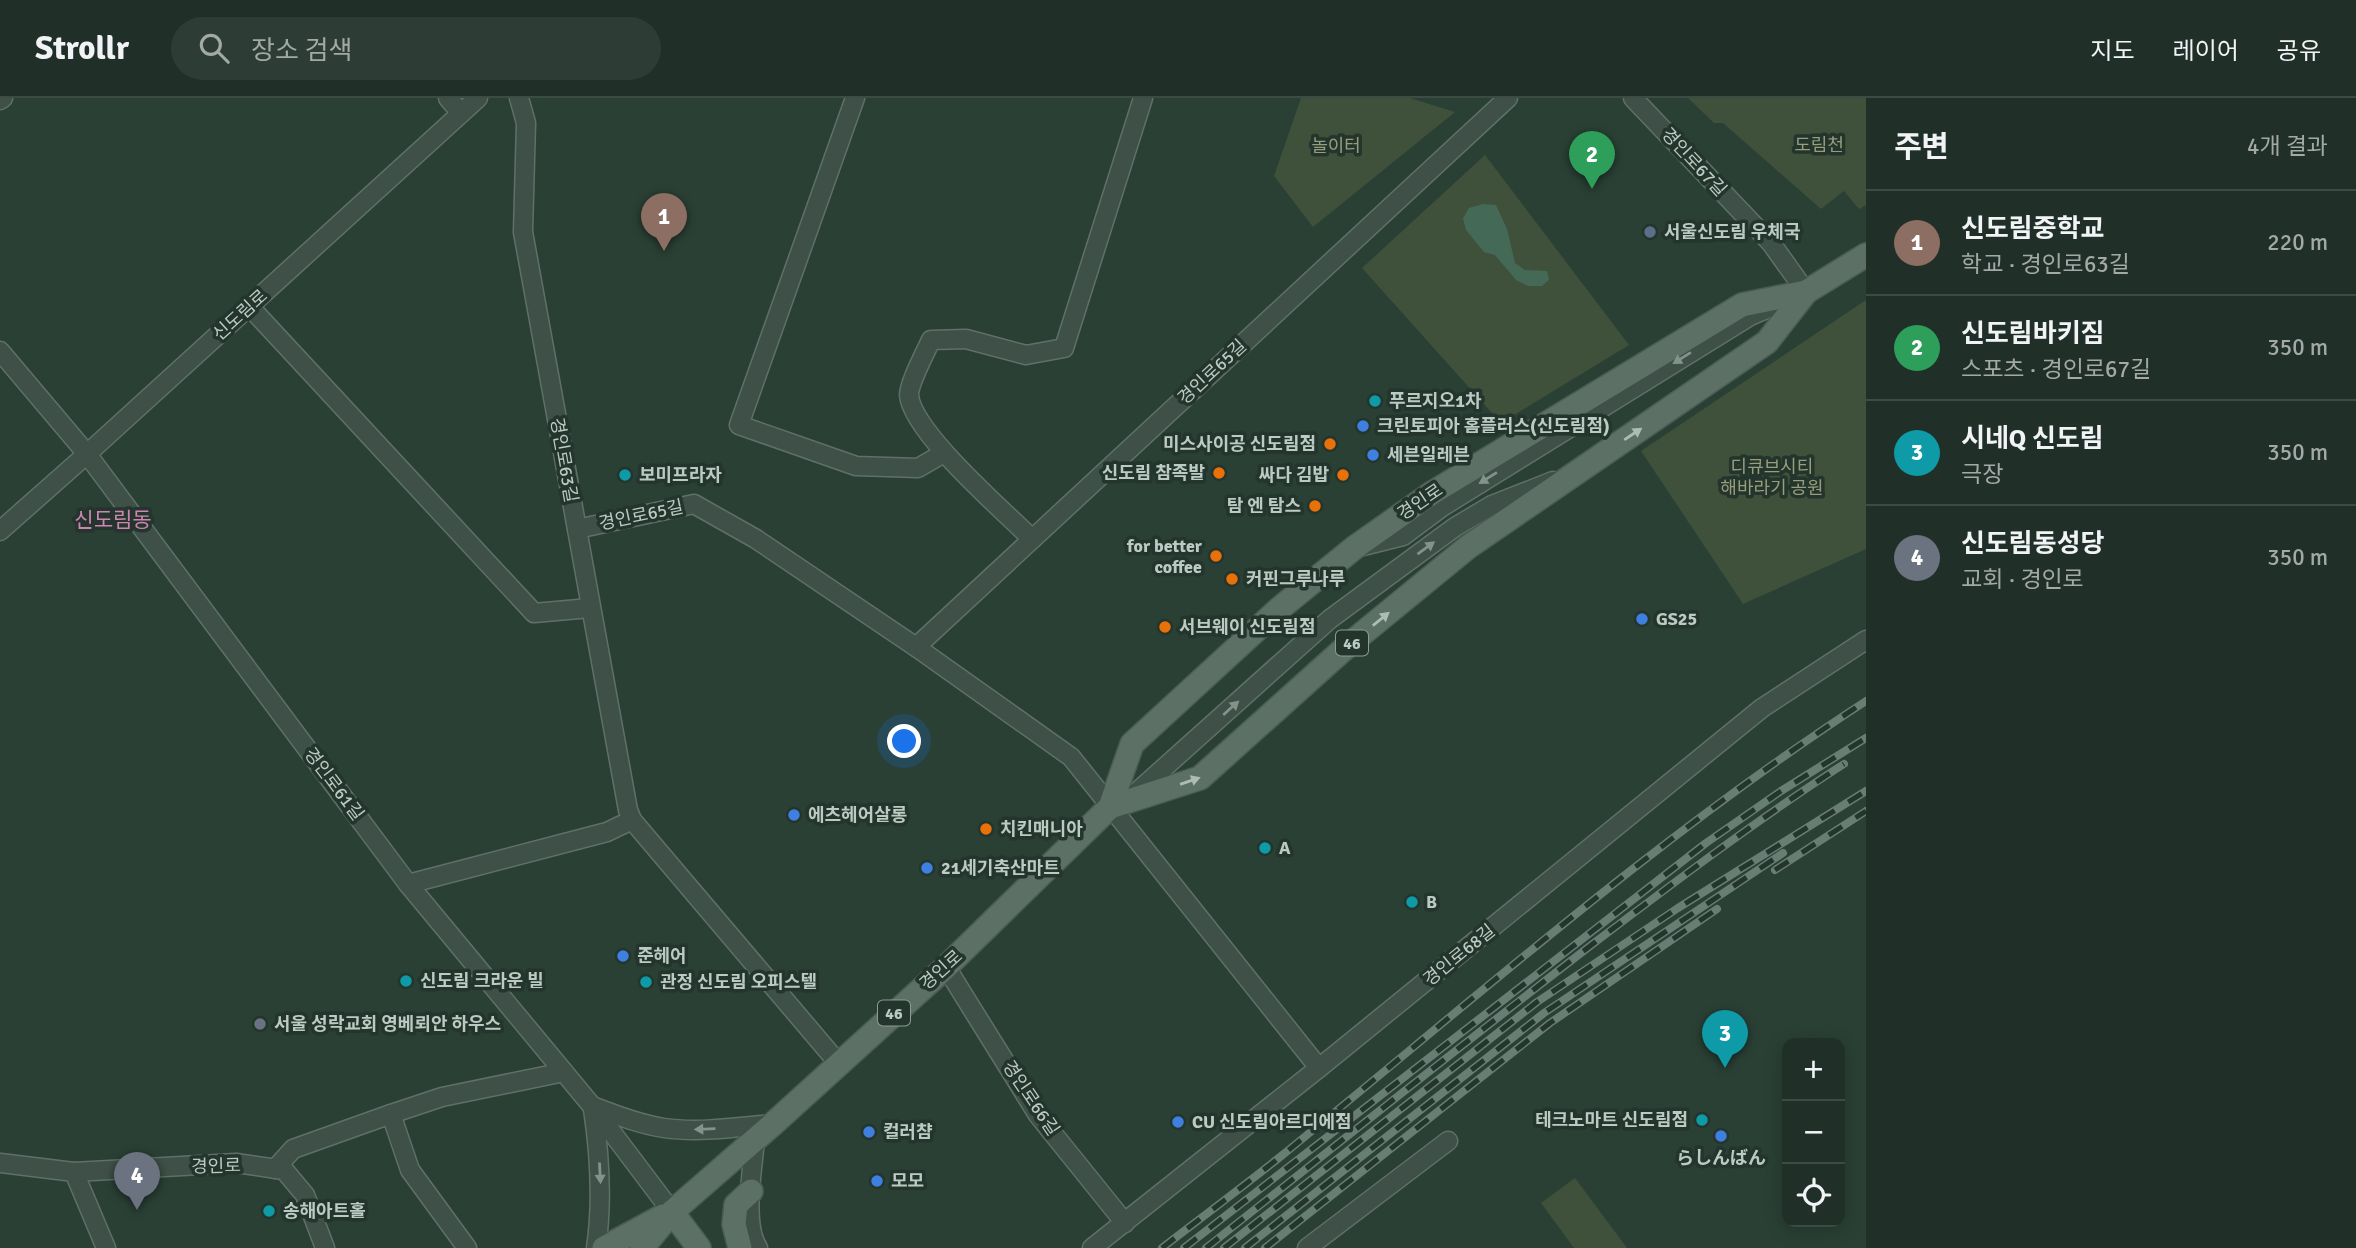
<!DOCTYPE html>
<html lang="ko">
<meta charset="utf-8">
<style>
body{margin:0;font-family:Signika,"Noto Sans KR","Noto Sans JP",sans-serif;background:#2d3c34;color:#f1f3f6}
.controls{position:absolute;right:21px;bottom:21px;display:grid;overflow:hidden;border-radius:14px;box-shadow:0 4px 18px #0003}
.controls button{width:63px;height:63px;display:grid;place-items:center;padding:0;border:0;border-bottom:2px solid #3d4b45;background:#203028;color:#f1f3f6;font:35px sans-serif}
.you{position:absolute;left:905px;top:644px;width:24px;height:24px;margin:-18px;border:5px solid #fff;border-radius:50%;background:#1a73e8;box-shadow:0 0 0 10px #1a73e833}
.badge{display:grid;place-items:center;width:46px;height:46px;border-radius:50%;background:#9dedc8;color:#fff;font-size:23px;font-weight:700}
.pin{position:absolute;translate:-50% -58px;filter:drop-shadow(0 2px 4px #0008)}
.pin::after{content:'';position:absolute;top:37px;width:24px;height:21px;background:inherit;clip-path:polygon(0 0,100% 0,50% 100%)}
.list{margin:0;padding:0;list-style:none}
h2{display:flex;justify-content:space-between;align-items:center;height:91px;margin:0;padding:0 28px;font-size:30px}
h2 small{font-size:23px;font-weight:400;color:#a2a9a8}
.list li{display:grid;grid-template-columns:46px 1fr auto;gap:21px;align-items:center;box-sizing:border-box;height:105px;padding:0 28px;border-top:2px solid #3d4b45}
.list b{display:block;font-size:26px;white-space:nowrap}
.list p{margin:0;font-size:23px;white-space:nowrap;color:#a2a9a8}
.list em{font-size:23px;font-style:normal;color:#a2a9a8}
.icon{flex:none;width:38px;height:38px;fill:none;stroke:currentColor;stroke-width:2;stroke-linecap:round;stroke-linejoin:round}
.map{position:relative;flex:none;width:1866px;height:1150px;overflow:hidden}
header{display:flex;align-items:center;gap:42px;box-sizing:border-box;height:98px;padding:0 35px;background:#203028;border-bottom:2px solid #3d4b45}
header strong{font-size:33px}
nav{display:flex;gap:38px;margin-inline-start:auto;font-size:24px}
.search{width:490px;height:63px;background:#2d3c34;display:flex;align-items:center;gap:18px;box-sizing:border-box;padding:0 24px;border-radius:38px;color:#a2a9a8;font-size:26px}
main{display:flex}
aside{flex:1;background:#203028}
.map>svg:first-child{display:block}
.green{fill:#3f513a}
.water{fill:#456957}
.lines{fill:none;stroke-linecap:round;stroke-linejoin:round}
.minor-casing{stroke:#5f7068;stroke-width:21}
.major-casing{stroke:#4b5c53;stroke-width:26}
.minor{stroke:#3e5047;stroke-width:18}
.major{stroke:#5c7066;stroke-width:23}
.rail-casing{stroke:#687d73;stroke-width:8}
.rail{stroke:#23352c;stroke-width:5;stroke-dasharray:16;stroke-linecap:butt}
.oneway{fill:#83938b}
.oneway2{fill:#adbcb5}
.service-dot{fill:#5c6f8a;stroke:#23352c;stroke-width:2.5}
.culture-dot{fill:#0f9aa8;stroke:#23352c;stroke-width:2.5}
.shop-dot{fill:#3f7fe0;stroke:#23352c;stroke-width:2.5}
.food-dot{fill:#e8710a;stroke:#23352c;stroke-width:2.5}
.worship-dot{fill:#6b7280;stroke:#23352c;stroke-width:2.5}
.labels{text-anchor:middle;stroke-width:7;stroke-linejoin:round;paint-order:stroke}
.shield{fill:#23352c;stroke:#8d9d96;stroke-width:2}
.shield-label{font-size:16px;font-weight:bold;fill:#bbcac3}
.park-label{font-size:18px;fill:#989d7c;stroke:#23352c}
.street-label{font-size:18px;fill:#bbcac3;stroke:#23352c}
.poi-label{font-size:18px;font-weight:bold;fill:#bbcac3;stroke:#23352c;text-anchor:start}
.quarter-label{font-size:21px;fill:#cf84b4;stroke:#23352c}
</style>
<header>
<strong>Strollr</strong>
<div class="search"><svg class="icon" aria-label="search" viewBox="0 0 24 24"><circle cx="10" cy="10" r="6"/><path d="M15 15l6 6"/></svg>장소 검색</div>
<nav><a>지도</a><a>레이어</a><a>공유</a></nav>
</header>
<main>
<div class="map">
<svg width="1866" height="1150" viewBox="0 0 1866 1150">
<rect width="100%" height="100%" fill="#2a4035"/>
<g class="green">
<path d="M1301 0H1410L1455 14 1313 129 1274 78Z"/>
<path d="M1688 0H1866V107L1859 111 1844 93 1821 111 1723 25H1714Z"/>
<path d="M1485 57 1629 247 1501 325 1362 170Z"/>
<path d="M1866 202V451L1743 506 1641 353Z"/>
<path d="M1575 1080 1627 1150H1574L1541 1105Z"/>
</g>
<path class="water" d="M1483 106 1496 107 1507 131 1515 165 1525 172 1547 173 1549 182 1542 188H1528L1516 182 1495 157 1484 154 1466 132 1463 120 1469 110Z"/>
<g class="lines">
<defs>
<g id="minor">
<path d="M448 0 461 15"/>
<path d="M519 0 526 25 523 134 628 712 632 722 839 966"/>
<path d="M855 0 739 327 856 368 918 370 944 355"/>
<path d="M0 2 3 0"/>
<path d="M249 208 534 515 590 510"/>
<path d="M0 253 87 356 408 786 592 1008 672 1114"/>
<path d="M577 431 694 406 756 441 916 549 1071 659 1319 970"/>
<path d="M0 433 87 356 478 0"/>
<path d="M1032 441C1004 413 912 334 909 297 909 285 925 255 931 242L966 241 1026 257 1064 250 1143 0"/>
<path d="M1363 448 1403 438 1442 409 1750 218 1806 194 1771 145 1633 0"/>
<path d="M916 549 1508 0"/>
<path d="M1128 702 1330 521 1455 429 1492 407 1553 383"/>
<path d="M408 786 607 734 632 722"/>
<path d="M946 869 1038 1017 1125 1125"/>
<path d="M592 1008C616 1017 639 1026 664 1030 700 1035 738 1029 773 1026"/>
<path d="M593 1011C600 1058 603 1103 596 1150"/>
<path d="M391 1016 442 999 564 974"/>
<path d="M755 1041C753 1070 742 1125 758 1150"/>
<path d="M0 1065 74 1074 106 1150"/>
<path d="M275 1071 293 1051 391 1016 410 1072 467 1150"/>
<path d="M74 1074 236 1065 284 1072 305 1097 325 1150"/>
<path d="M1092 1150 1319 970 1762 610 1866 542"/>
<path d="M1307 1150 1448 1043"/>
</g>
<g id="major">
<path d="M1110 709 1200 680 1346 549 1468 449 1767 244 1806 194"/>
<path d="M672 1114 699 1150"/>
<path d="M604 1150 663 1118"/>
<path d="M642 1150 672 1114 773 1026 946 869 1110 709 1132 646 1279 511 1354 450 1432 395 1742 207 1806 194 1866 157"/>
<path d="M740 1150 734 1126 736 1107 751 1093"/>
</g>
</defs>
<use href="#minor" class="minor-casing"/>
<use href="#major" class="major-casing"/>
<use href="#minor" class="minor"/>
<use href="#major" class="major"/>
<defs>
<g id="rail">
<path d="M1775 772 1866 713"/>
<path d="M1162 1150C1201 1120 1241 1090 1280 1059 1472 903 1658 738 1866 603"/>
<path d="M1184 1150 1706 745 1781 693 1866 640"/>
<path d="M1206 1150C1335 1048 1464 945 1594 845 1676 783 1758 721 1844 666"/>
<path d="M1224 1150 1537 904 1678 810 1866 693"/>
<path d="M1245 1150 1544 915 1783 755"/>
<path d="M1265 1150 1550 925 1717 811"/>
</g>
</defs>
<use href="#rail" class="rail-casing"/>
<use href="#rail" class="rail"/>
</g>
<defs><path id="oneway-solid" d="M-6-.8H1V-3.2L6.5 0L1 3.2V.8H-6Z" transform="scale(1.75)"/></defs>
<g class="oneway">
<use href="#oneway-solid" transform="translate(1682 260) rotate(148)"/>
<use href="#oneway-solid" transform="translate(1488 380) rotate(148)"/>
<use href="#oneway-solid" transform="translate(1426 450) rotate(-36)"/>
<use href="#oneway-solid" transform="translate(1231 610) rotate(-42)"/>
<use href="#oneway-solid" transform="translate(705 1031) rotate(178)"/>
<use href="#oneway-solid" transform="translate(600 1075) rotate(87)"/>
</g>
<g class="oneway2">
<use href="#oneway-solid" transform="translate(1633 336) rotate(-34)"/>
<use href="#oneway-solid" transform="translate(1381 521) rotate(-39)"/>
<use href="#oneway-solid" transform="translate(1190 683) rotate(-19)"/>
</g>
<circle class="service-dot" cx="1650" cy="134" r="7"/>
<g class="culture-dot">
<circle cx="1375" cy="303" r="7"/>
<circle cx="625" cy="377" r="7"/>
<circle cx="1265" cy="750" r="7"/>
<circle cx="1412" cy="804" r="7"/>
<circle cx="406" cy="883" r="7"/>
<circle cx="646" cy="884" r="7"/>
<circle cx="1702" cy="1022" r="7"/>
<circle cx="269" cy="1113" r="7"/>
</g>
<g class="shop-dot">
<circle cx="1363" cy="328" r="7"/>
<circle cx="1373" cy="357" r="7"/>
<circle cx="1642" cy="521" r="7"/>
<circle cx="794" cy="717" r="7"/>
<circle cx="927" cy="770" r="7"/>
<circle cx="623" cy="858" r="7"/>
<circle cx="1178" cy="1024" r="7"/>
<circle cx="869" cy="1034" r="7"/>
<circle cx="1721" cy="1038" r="7"/>
<circle cx="877" cy="1083" r="7"/>
</g>
<g class="food-dot">
<circle cx="1330" cy="346" r="7"/>
<circle cx="1219" cy="375" r="7"/>
<circle cx="1343" cy="377" r="7"/>
<circle cx="1315" cy="408" r="7"/>
<circle cx="1216" cy="458" r="7"/>
<circle cx="1232" cy="481" r="7"/>
<circle cx="1165" cy="529" r="7"/>
<circle cx="986" cy="731" r="7"/>
</g>
<circle class="worship-dot" cx="260" cy="926" r="7"/>
<g class="labels">
<g class="shield">
<rect x="1336" y="532.5" width="32" height="25" rx="5"/>
<rect x="878" y="902.5" width="32" height="25" rx="5"/>
</g>
<g class="shield-label">
<text x="1352" y="551">46</text>
<text x="894" y="921">46</text>
</g>
<g class="park-label">
<text x="1819" y="53">도림천</text>
<text x="1336" y="54">놀이터</text>
<text x="1772" y="375">디큐브시티<tspan x="1772" dy="21">해바라기 공원</tspan></text>
</g>
<g class="street-label">
<text transform="translate(1694 64) rotate(47)" y="6">경인로67길</text>
<text transform="translate(240 217) rotate(-42)" y="6">신도림로</text>
<text transform="translate(1212 274) rotate(-43)" y="6">경인로65길</text>
<text transform="translate(564 362) rotate(80)" y="6">경인로63길</text>
<text transform="translate(1420 404) rotate(-34)" y="6">경인로</text>
<text transform="translate(641 417) rotate(-12)" y="6">경인로65길</text>
<text transform="translate(334 686) rotate(53)" y="6">경인로61길</text>
<text transform="translate(1459 857) rotate(-39)" y="6">경인로68길</text>
<text transform="translate(941 872) rotate(-42)" y="6">경인로</text>
<text transform="translate(1031 1000) rotate(56)" y="6">경인로66길</text>
<text transform="translate(216 1068) rotate(-1)" y="6">경인로</text>
</g>
<g class="poi-label">
<text x="1664" y="140">서울신도림 우체국</text>
<text x="1389" y="309">푸르지오1차</text>
<text x="1377" y="334">크린토피아 홈플러스(신도림점)</text>
<text x="1316" y="352" text-anchor="end">미스사이공 신도림점</text>
<text x="1387" y="363">세븐일레븐</text>
<text x="1205" y="381" text-anchor="end">신도림 참족발</text>
<text x="639" y="383">보미프라자</text>
<text x="1329" y="383" text-anchor="end">싸다 김밥</text>
<text x="1301" y="414" text-anchor="end">탐 엔 탐스</text>
<text x="1202" y="454" text-anchor="end">for better<tspan x="1202" dy="21">coffee</tspan></text>
<text x="1246" y="487">커핀그루나루</text>
<text x="1656" y="527">GS25</text>
<text x="1179" y="535">서브웨이 신도림점</text>
<text x="808" y="723">에츠헤어살롱</text>
<text x="1000" y="737">치킨매니아</text>
<text x="1279" y="756">A</text>
<text x="941" y="776">21세기축산마트</text>
<text x="1426" y="810">B</text>
<text x="637" y="864">준헤어</text>
<text x="420" y="889">신도림 크라운 빌</text>
<text x="660" y="890">관정 신도림 오피스텔</text>
<text x="274" y="932">서울 성락교회 영베뢰안 하우스</text>
<text x="1688" y="1028" text-anchor="end">테크노마트 신도림점</text>
<text x="1192" y="1030">CU 신도림아르디에점</text>
<text x="883" y="1040">컬러챰</text>
<text x="1721" y="1066" text-anchor="middle">らしんばん</text>
<text x="891" y="1089">모모</text>
<text x="283" y="1119">송해아트홀</text>
</g>
<g class="quarter-label">
<text x="113" y="429">신도림동</text>
</g>
</g>
</svg>
<div class="controls">
<button>+</button>
<button>−</button>
<button><svg class="icon" aria-label="locate" viewBox="0 0 24 24"><circle cx="12" cy="12" r="6"/><path d="M12 2v4M12 18v4M2 12h4M18 12h4"/></svg></button>
</div>
<div class="you"></div>
<div class="pin badge" style="left:664px;top:153px;background:#8d6e63">1</div>
<div class="pin badge" style="left:1592px;top:91px;background:#2e9e5b">2</div>
<div class="pin badge" style="left:1725px;top:970px;background:#0f9aa8">3</div>
<div class="pin badge" style="left:137px;top:1112px;background:#6b7280">4</div>
</div>
<aside>
<h2>주변<small>4개 결과</small></h2>
<ul class="list">
<li><span class="badge" style="background:#8d6e63">1</span><div><b>신도림중학교</b><p>학교 · 경인로63길</p></div><em>220 m</em></li>
<li><span class="badge" style="background:#2e9e5b">2</span><div><b>신도림바키짐</b><p>스포츠 · 경인로67길</p></div><em>350 m</em></li>
<li><span class="badge" style="background:#0f9aa8">3</span><div><b>시네Q 신도림</b><p>극장</p></div><em>350 m</em></li>
<li><span class="badge" style="background:#6b7280">4</span><div><b>신도림동성당</b><p>교회 · 경인로</p></div><em>350 m</em></li>
</ul>
</aside>
</main>
